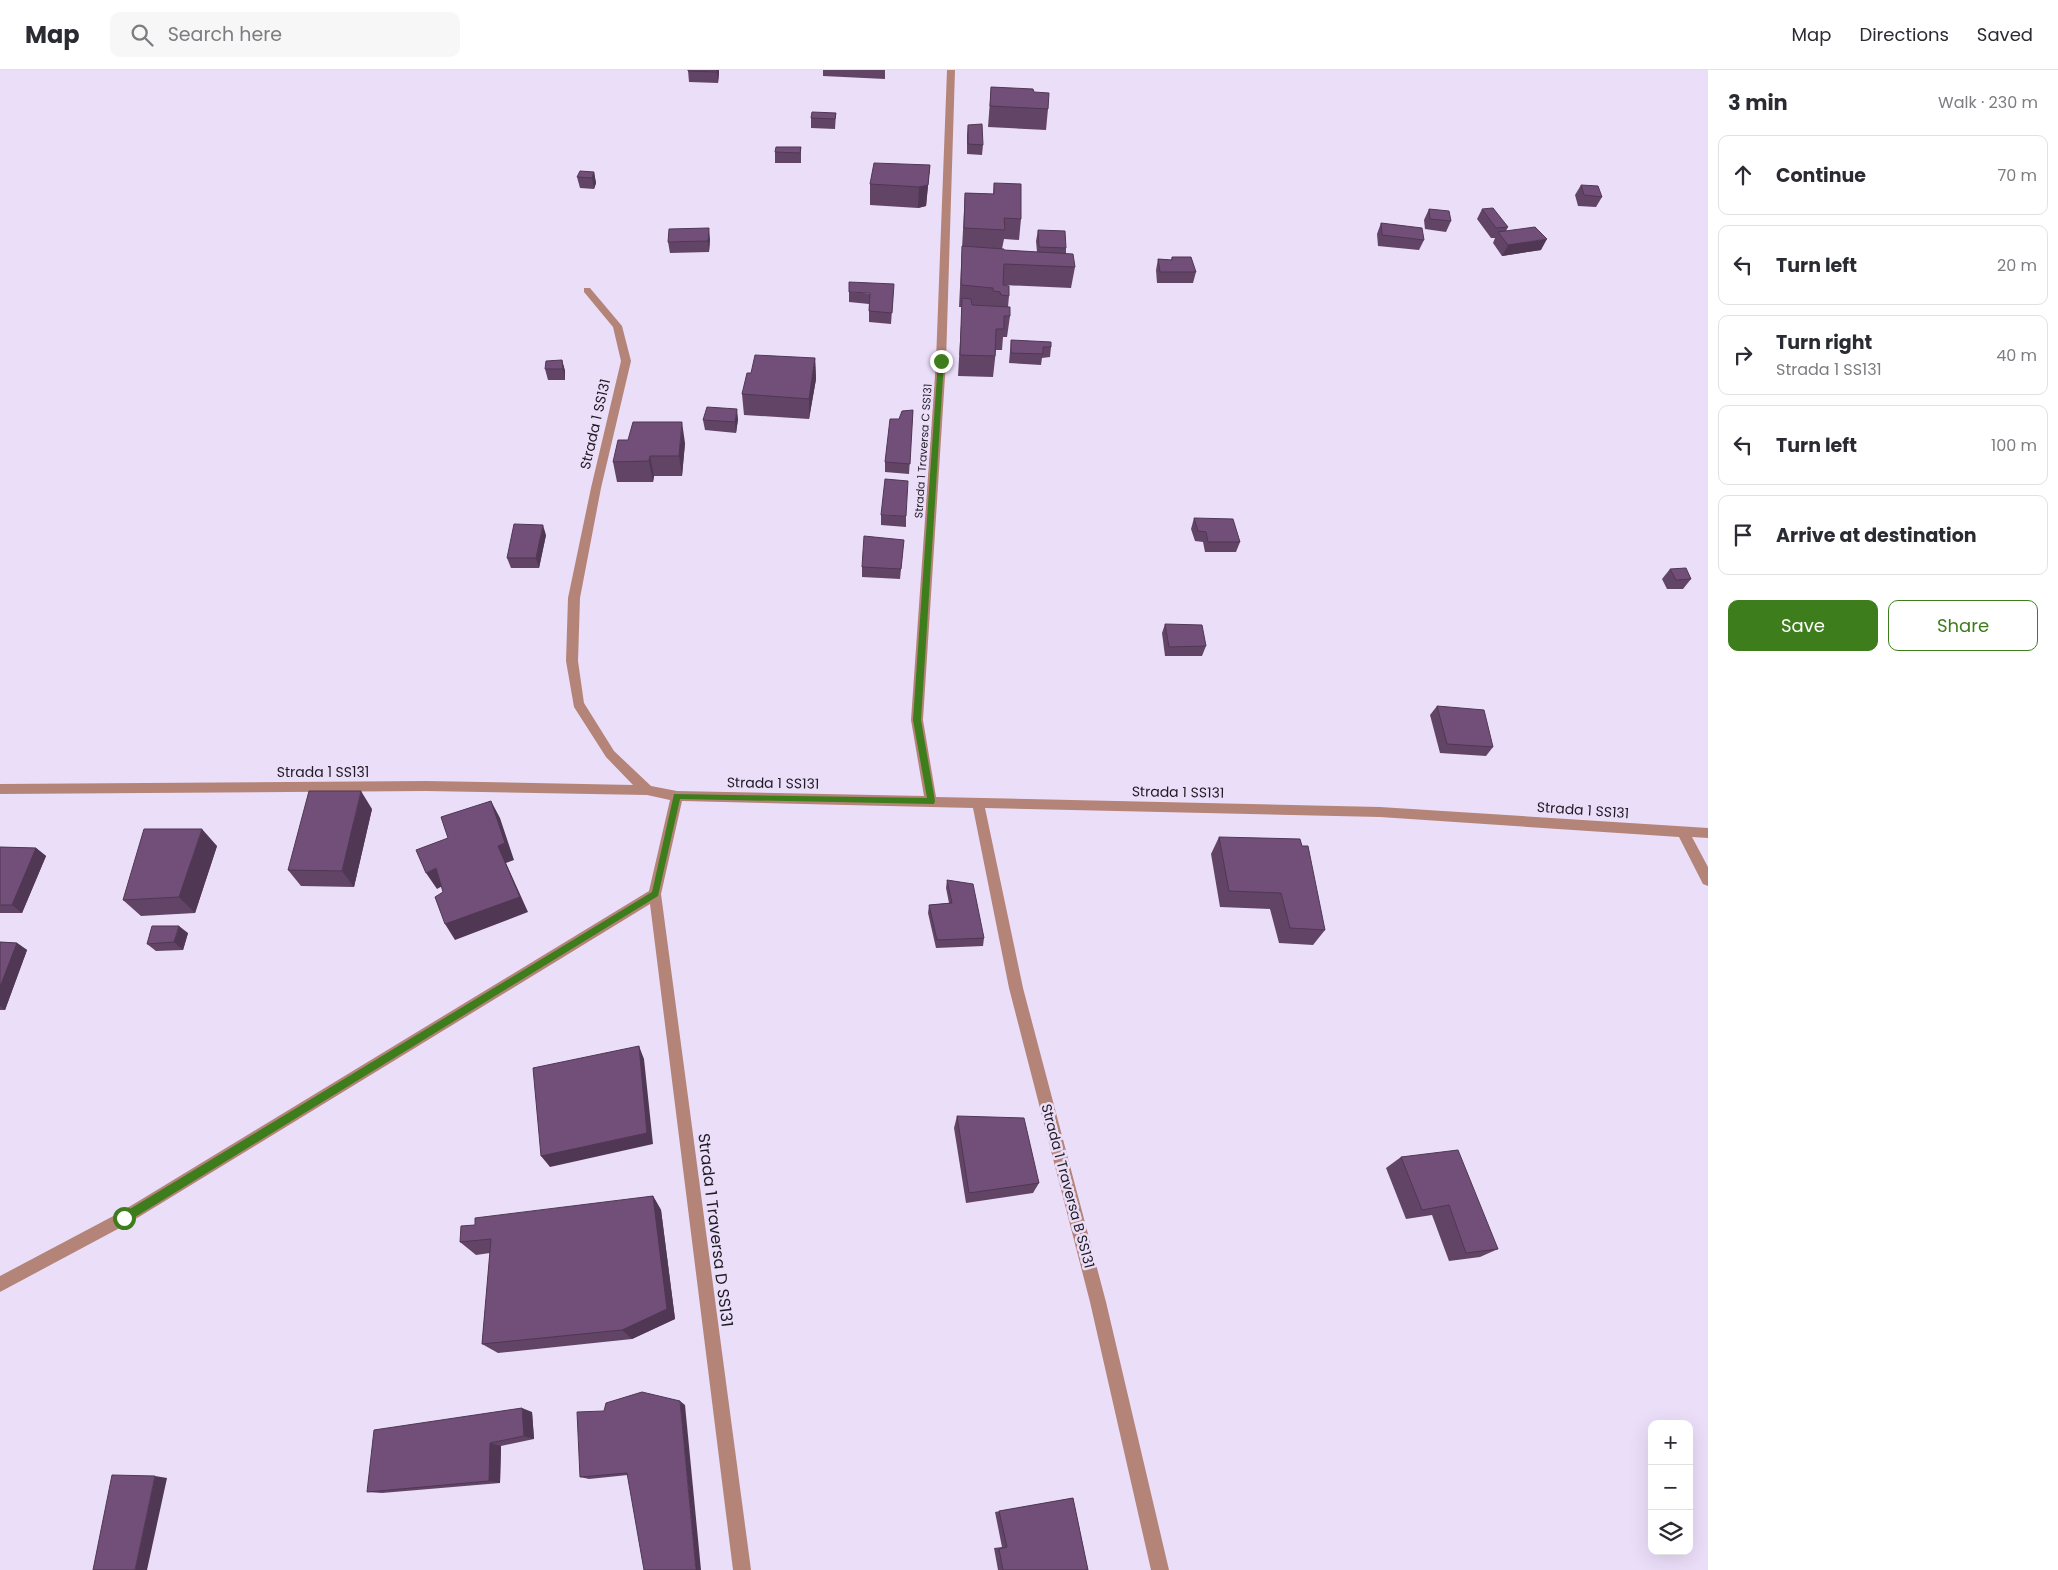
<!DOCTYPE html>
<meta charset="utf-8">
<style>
body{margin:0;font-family:Poppins,sans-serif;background:#f7f7f7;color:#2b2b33}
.controls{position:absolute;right:15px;bottom:15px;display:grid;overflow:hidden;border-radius:10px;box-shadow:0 5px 20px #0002}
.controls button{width:45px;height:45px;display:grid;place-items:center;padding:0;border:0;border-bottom:1px solid #e1e1e2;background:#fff;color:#2b2b33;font:25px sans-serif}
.stop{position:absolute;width:15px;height:15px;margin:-11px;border:4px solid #3e7d1c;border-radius:50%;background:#fff}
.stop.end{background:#3e7d1c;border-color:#fff;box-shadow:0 1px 5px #0008}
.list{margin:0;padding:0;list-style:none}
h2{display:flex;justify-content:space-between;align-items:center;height:65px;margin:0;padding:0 20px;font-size:21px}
h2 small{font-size:16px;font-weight:400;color:#7c7c81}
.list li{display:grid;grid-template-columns:32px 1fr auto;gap:15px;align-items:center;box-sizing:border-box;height:80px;margin:0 10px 10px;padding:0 10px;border:1px solid #e1e1e2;border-radius:10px}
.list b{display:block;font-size:19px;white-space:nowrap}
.list p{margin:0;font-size:16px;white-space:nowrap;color:#7c7c81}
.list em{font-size:16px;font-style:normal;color:#7c7c81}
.actions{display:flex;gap:10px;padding:15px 20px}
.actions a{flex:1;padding:11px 0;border:1px solid #3e7d1c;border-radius:10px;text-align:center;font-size:18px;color:#3e7d1c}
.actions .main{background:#3e7d1c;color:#fff}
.icon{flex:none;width:28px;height:28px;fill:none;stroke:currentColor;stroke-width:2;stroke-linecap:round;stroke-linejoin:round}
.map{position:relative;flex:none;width:1708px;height:1500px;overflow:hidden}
header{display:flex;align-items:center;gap:30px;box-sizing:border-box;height:70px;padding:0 25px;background:#fff;border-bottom:1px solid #e1e1e2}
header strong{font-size:24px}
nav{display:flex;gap:28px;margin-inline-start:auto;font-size:18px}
.search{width:350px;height:45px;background:#f7f7f7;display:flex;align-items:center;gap:12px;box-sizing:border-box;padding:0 18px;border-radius:10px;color:#7c7c81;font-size:19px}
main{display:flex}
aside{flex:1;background:#fff}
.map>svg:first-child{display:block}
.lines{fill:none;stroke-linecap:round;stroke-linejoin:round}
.street{fill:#b48478;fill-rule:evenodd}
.wall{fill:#624467}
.shaded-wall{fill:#503754}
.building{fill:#724f78;stroke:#503754}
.route{fill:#3e7d1c}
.labels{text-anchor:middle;stroke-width:5;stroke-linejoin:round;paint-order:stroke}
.far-street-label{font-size:11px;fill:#1f1b24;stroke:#ebdef9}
.street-label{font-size:14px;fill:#1f1b24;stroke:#ebdef9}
.near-street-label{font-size:16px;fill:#1f1b24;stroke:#ebdef9}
</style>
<header>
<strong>Map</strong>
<div class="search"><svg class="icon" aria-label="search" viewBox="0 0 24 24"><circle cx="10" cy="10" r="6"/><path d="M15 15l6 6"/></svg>Search here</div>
<nav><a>Map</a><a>Directions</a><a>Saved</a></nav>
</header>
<main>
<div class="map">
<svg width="1708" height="1500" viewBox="0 0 1708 1500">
<rect width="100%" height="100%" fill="#ebdef9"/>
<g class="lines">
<path class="street" d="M947 0H955L946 291 923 650 936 727 1380 737 1708 758V768L1692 767 1708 797V816L1703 814 1679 767 1380 747 985 738 1023 918 1106 1232 1169 1500H1151L1090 1232 1009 918 973 738 682 731 661 824 751 1500H733L650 834 129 1153 0 1222V1206L119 1143 649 821 670 730 647 725 426 721 0 724V714L426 711 633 715 606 687 574 637 566 591 568 528 591 418 621 291 613 257 584 222V218H590L622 256 631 291 601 418 580 528 578 591 584 633 614 681 651 716 677 721 924 726 911 650 936 291Z"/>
</g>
<g class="wall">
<path d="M688 0H719L718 13 689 12Z"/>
<path d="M823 0H885V9L823 6Z"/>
<path d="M991 17 1034 22 1048 39 1046 60 988 57Z"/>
<path d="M836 43 835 59 811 58V48Z"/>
<path d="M968 55 983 75 982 85 967 84V65Z"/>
<path d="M801 77V93H775V82Z"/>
<path d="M930 95 926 136 918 138 870 135V114Z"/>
<path d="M594 102 596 113 594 119 580 118 577 107Z"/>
<path d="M994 113 1021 149 1019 170 1004 169 1002 179 1004 180 1037 182 1036 171 1038 160 1066 178V184L1075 197 1071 218 1003 215 1009 226 1008 237 1010 246 1007 267H1003L1002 280H996L993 307 958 306 962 237H959L961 197 965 123 993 124Z"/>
<path d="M1581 115 1602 127 1596 137 1578 136 1575 125Z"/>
<path d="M1429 139 1451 151 1446 162 1425 159 1424 150Z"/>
<path d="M1482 139 1508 157 1506 161 1541 180 1502 186 1493 173 1495 168H1491L1477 149Z"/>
<path d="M1381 153 1424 170 1419 180 1378 176 1377 164Z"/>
<path d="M710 169 709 182 670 183 668 172Z"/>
<path d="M1172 187 1196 202 1193 213H1157L1156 200 1158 189 1171 190Z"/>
<path d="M849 222 893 225 891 254 869 252V234L849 232Z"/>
<path d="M1011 270 1051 277 1050 287 1042 288 1041 295 1009 293Z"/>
<path d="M815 288 816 309 809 349 744 345 742 324 751 303Z"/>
<path d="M562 290 565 301V310H548L545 299Z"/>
<path d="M913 340 909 404 885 402V392L899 349Z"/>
<path d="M738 349 736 363 705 360 703 350Z"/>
<path d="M685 373 682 406H654L653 412H617L613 392Z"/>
<path d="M881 445 906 446V457L881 455Z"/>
<path d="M1194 448 1240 472 1236 482H1205L1203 472 1195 471 1191 459Z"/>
<path d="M546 465 539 498H511L507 488Z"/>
<path d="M903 480 900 509 862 507V497Z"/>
<path d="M1670 499 1691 509 1683 519H1667L1662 509Z"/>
<path d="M1165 554 1206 576 1202 586H1165L1162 563Z"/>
<path d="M1437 636 1493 677 1486 686 1440 683 1430 645Z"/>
<path d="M372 739 354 817 301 816 288 800Z"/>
<path d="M1219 767 1325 860 1313 875 1279 873 1270 839 1220 837 1211 784Z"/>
<path d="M217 776 195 843 141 846 123 830Z"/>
<path d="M0 777 36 778 46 786 22 843H0Z"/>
<path d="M947 810 984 868 983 876 936 878 928 843 929 835 949 833 946 818Z"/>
<path d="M188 863 183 880 156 881 147 874Z"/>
<path d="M0 872 17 873 27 880 5 940H0Z"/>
<path d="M957 1046 1039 1113 1033 1123 966 1133 954 1058Z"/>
<path d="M1401 1087 1498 1179 1480 1187 1449 1191 1432 1145 1406 1149 1386 1098Z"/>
<path d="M653 1126 661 1140 675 1249 632 1269 498 1283 482 1274 490 1183 476 1185 460 1172 475 1155Z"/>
<path d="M685 1335 628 1405 589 1409 580 1407Z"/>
<path d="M532 1342 534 1369 501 1376 500 1413 382 1423 367 1422Z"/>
<path d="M1073 1428 1088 1500H998L994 1478 1002 1477 995 1442Z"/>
</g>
<g class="shaded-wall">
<path d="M717 0H719V4L718 13Z"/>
<path d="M930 95 926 136 918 138 919 117Z"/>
<path d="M594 102 596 113 594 119 592 108Z"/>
<path d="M709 158 710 169 709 182 708 171Z"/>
<path d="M1547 169 1541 180 1502 186 1508 175Z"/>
<path d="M815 288 816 309 809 349V329Z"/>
<path d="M562 290 565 301V310L563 299Z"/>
<path d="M737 339 738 349 736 363 735 352Z"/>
<path d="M682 352 685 373 682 406 679 386Z"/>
<path d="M650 386 654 406 653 412 649 391Z"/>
<path d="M543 455 546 465 539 498 536 488Z"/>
<path d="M361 721 372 739 354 817 342 801Z"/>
<path d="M491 731 500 748 514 790 506 793 528 842 455 870 445 854 498 776Z"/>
<path d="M202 759 217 776 195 843 179 827Z"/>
<path d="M36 778 46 786 22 843 12 835Z"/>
<path d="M436 798 446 814 437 819 426 803Z"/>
<path d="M179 856 188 863 183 880 174 872Z"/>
<path d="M17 873 27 880 5 940 0 936V917Z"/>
<path d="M639 976 644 989 653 1074 550 1097 541 1086Z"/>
<path d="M653 1126 661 1140 675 1249 632 1269 622 1260Z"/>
<path d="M680 1331 685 1335 701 1500H696Z"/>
<path d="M522 1338 532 1342 534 1369 524 1366Z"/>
<path d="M490 1373 501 1376 500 1413 489 1411Z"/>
<path d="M155 1406 167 1408 147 1500H135Z"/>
</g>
<g class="building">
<path d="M688 0H717V2L688 1Z"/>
<path d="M991 17 1033 19 1034 22 1049 23 1048 39 990 36Z"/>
<path d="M812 42 836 43 835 49 811 48Z"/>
<path d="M982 54 983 75 968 74V55Z"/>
<path d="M776 77H801L800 83 775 82Z"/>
<path d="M874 93 930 95 928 115 919 117 870 114Z"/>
<path d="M580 101 594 102 592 108 577 107Z"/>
<path d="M994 113 1021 114V149L1004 148 1005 160 964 158 965 123 994 124Z"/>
<path d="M1581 115 1598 116 1602 127 1584 125Z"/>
<path d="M1493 138 1508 157 1496 158 1482 139Z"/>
<path d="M1429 139 1449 141 1451 151 1430 149Z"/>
<path d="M1381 153 1422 158 1424 170 1382 165Z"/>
<path d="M1535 157 1547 169 1508 175 1498 162Z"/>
<path d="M709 158 708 171 668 172 669 159Z"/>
<path d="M1038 160 1065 161 1066 178 1039 177Z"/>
<path d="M962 176 1004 179V180L1073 184 1075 197 1004 194 1003 215 1009 216V226L1001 225 1000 222 993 221V218L961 215Z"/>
<path d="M1172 187H1191L1196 202H1160L1158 189 1172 190Z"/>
<path d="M849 212 894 214 892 243 869 241 870 223 849 222Z"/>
<path d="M962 228 971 229 972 235 1010 237V246H1004V259H996L995 286 960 285Z"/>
<path d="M1011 270 1051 272V277H1043V284L1011 283Z"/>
<path d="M755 285 815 288 809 329 742 324 747 303H751Z"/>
<path d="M562 290 563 299H545L546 291Z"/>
<path d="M707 337 737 339 735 352 703 350Z"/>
<path d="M913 340 910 394 885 392 890 349H899L902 341Z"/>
<path d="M633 352H682L679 386H650L649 391 613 392 618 370H628Z"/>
<path d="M885 409 908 411 906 446 881 445Z"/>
<path d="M1194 448 1233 449 1240 472H1208L1206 462 1198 461Z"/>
<path d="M514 454 543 455 536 488H507Z"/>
<path d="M864 466 904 470 901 499 862 497Z"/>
<path d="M1686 498 1691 509 1676 510 1670 499Z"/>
<path d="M1165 554 1202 555 1206 576 1169 577Z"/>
<path d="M1437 636 1484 640 1493 677 1447 674Z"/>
<path d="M309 721H361L342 801 288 800Z"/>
<path d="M491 731 505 773 498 776 520 827 445 854 435 827 443 822 436 798 426 803 416 780 448 768 441 747Z"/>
<path d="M144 759H202L179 827 123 830Z"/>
<path d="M1219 767 1300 769 1302 776H1308L1325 860 1290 858 1281 823 1229 821Z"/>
<path d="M0 777 36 778 12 835H0Z"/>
<path d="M947 810 973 814 984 868 937 870 929 835 952 833Z"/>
<path d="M152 856H179L174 872 147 874Z"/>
<path d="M0 872 17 873 0 917Z"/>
<path d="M639 976 647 1063 541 1086 533 998Z"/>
<path d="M957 1046 1024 1048 1039 1113 969 1123Z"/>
<path d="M1458 1080 1498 1179 1466 1183 1449 1135 1422 1140 1401 1087Z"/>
<path d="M653 1126 667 1239 622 1260 482 1274 491 1169 460 1172 461 1156 475 1155V1148Z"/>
<path d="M642 1322 680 1331 696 1500H644L627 1403 580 1407 577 1342 604 1341 606 1333Z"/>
<path d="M522 1338 524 1366 490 1373 489 1411 367 1422 374 1360Z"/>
<path d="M112 1405 155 1406 135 1500H93Z"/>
<path d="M1073 1428 1088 1500H1003L999 1479 1007 1477 999 1441Z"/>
</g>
<path class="route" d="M941 289 944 291 921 650 935 731 934 734 680 729 658 826 127 1152H120V1145L652 822 674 724 927 728 913 650 938 291Z"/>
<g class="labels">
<g class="far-street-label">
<text transform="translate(923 381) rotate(-86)" y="4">Strada 1 Traversa C SS131</text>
</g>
<g class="street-label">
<text transform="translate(595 354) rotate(-77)" y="5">Strada 1 SS131</text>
<text x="323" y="707">Strada 1 SS131</text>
<text transform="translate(773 713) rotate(1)" y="5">Strada 1 SS131</text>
<text transform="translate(1178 722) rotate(1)" y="5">Strada 1 SS131</text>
<text transform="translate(1583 740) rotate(4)" y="5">Strada 1 SS131</text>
<text transform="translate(1068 1116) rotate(75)" y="5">Strada 1 Traversa B SS131</text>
</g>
<g class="near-street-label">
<text transform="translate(716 1160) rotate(83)" y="6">Strada 1 Traversa D SS131</text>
</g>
</g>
</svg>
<div class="controls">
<button>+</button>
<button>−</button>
<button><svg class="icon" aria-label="layers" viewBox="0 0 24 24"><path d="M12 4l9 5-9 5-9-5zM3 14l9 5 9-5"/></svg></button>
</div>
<div class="stop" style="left:124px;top:1148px"></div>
<div class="stop end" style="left:941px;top:291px"></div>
</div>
<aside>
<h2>3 min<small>Walk · 230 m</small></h2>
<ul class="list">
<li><svg class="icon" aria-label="ahead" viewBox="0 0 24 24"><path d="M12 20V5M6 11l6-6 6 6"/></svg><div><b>Continue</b></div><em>70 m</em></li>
<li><svg class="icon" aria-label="left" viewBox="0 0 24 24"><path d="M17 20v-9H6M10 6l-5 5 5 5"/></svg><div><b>Turn left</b></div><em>20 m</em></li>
<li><svg class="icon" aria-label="right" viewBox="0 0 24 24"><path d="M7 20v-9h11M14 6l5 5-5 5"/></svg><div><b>Turn right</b><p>Strada 1 SS131</p></div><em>40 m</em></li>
<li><svg class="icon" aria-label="left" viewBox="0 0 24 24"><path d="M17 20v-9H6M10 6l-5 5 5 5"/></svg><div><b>Turn left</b></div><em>100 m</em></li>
<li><svg class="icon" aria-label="arrive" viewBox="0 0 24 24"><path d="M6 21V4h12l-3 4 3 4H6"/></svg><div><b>Arrive at destination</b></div></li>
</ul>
<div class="actions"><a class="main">Save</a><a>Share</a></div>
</aside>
</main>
